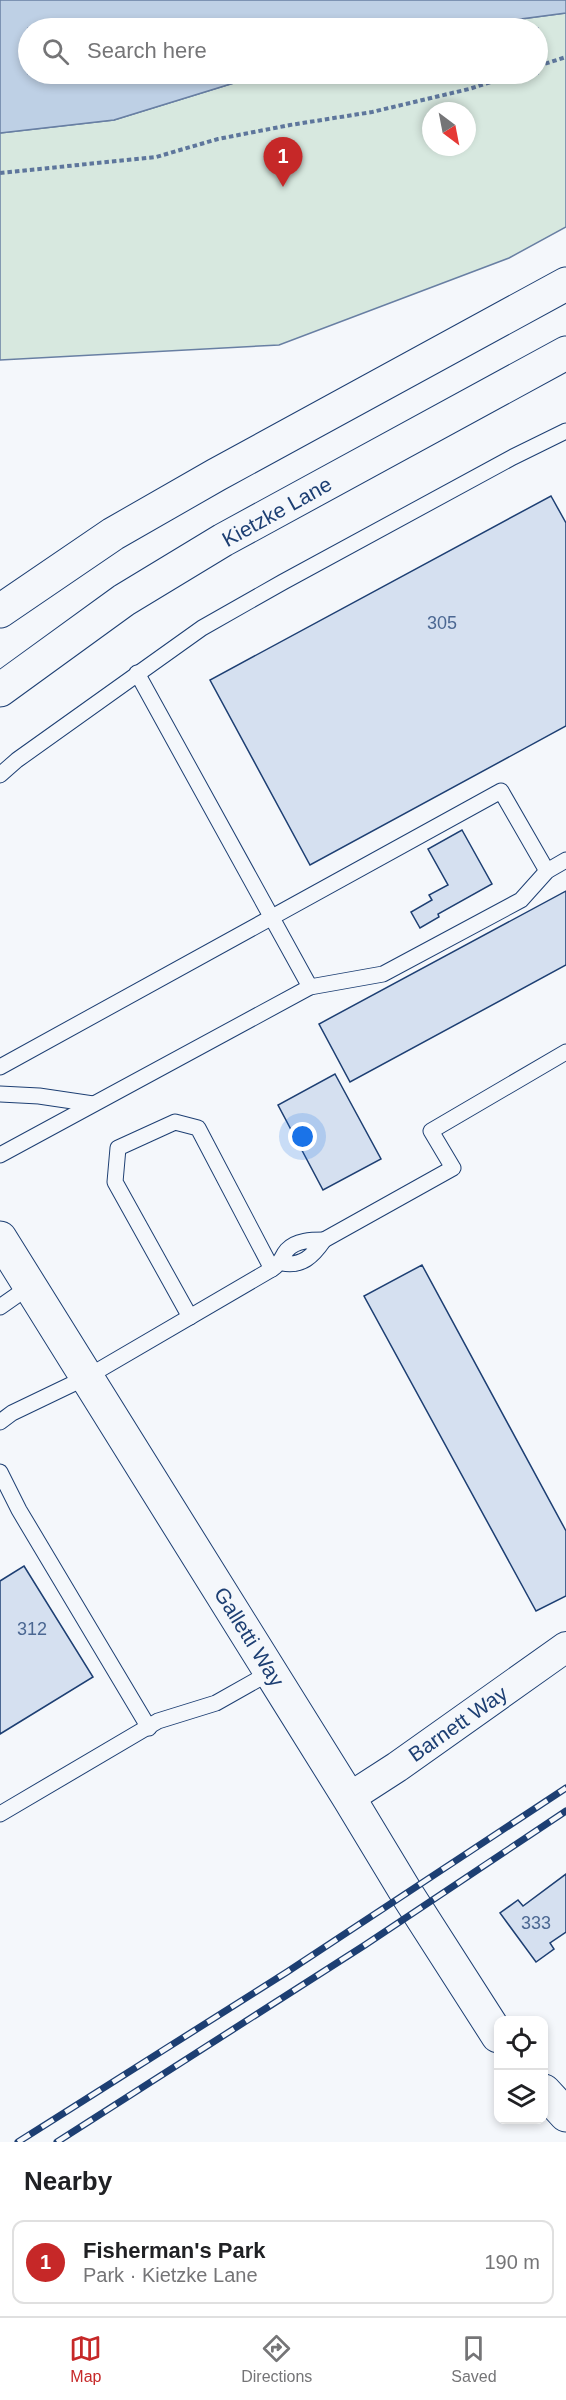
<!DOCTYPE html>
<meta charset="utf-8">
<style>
body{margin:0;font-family:Arial,sans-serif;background:#f6f6f6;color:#202124}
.controls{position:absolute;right:18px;bottom:18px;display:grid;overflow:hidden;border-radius:12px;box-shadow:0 3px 9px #0003}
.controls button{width:54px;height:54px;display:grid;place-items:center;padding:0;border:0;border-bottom:2px solid #e0e0e0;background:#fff;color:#202124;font:30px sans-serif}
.compass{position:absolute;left:422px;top:102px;width:54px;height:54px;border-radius:50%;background:#fff;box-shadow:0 3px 9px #0003;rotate:148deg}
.you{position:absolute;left:303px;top:1137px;width:21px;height:21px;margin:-15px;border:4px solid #fff;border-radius:50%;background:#1a73e8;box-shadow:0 0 0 9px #1a73e833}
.badge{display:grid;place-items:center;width:39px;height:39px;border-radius:50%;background:#c62828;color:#fff;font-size:20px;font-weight:700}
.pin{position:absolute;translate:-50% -50px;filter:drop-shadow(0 2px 3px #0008)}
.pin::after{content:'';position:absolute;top:32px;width:21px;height:18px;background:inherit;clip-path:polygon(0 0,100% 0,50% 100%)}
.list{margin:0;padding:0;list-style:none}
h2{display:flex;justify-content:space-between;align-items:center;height:78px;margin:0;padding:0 24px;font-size:26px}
h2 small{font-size:20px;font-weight:400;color:#757577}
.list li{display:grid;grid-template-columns:39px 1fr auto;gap:18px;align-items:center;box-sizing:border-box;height:84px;margin:0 12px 12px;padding:0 12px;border:2px solid #e0e0e0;border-radius:12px}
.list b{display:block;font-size:22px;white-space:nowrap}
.list p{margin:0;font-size:20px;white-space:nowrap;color:#757577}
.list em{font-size:20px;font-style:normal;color:#757577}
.icon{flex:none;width:33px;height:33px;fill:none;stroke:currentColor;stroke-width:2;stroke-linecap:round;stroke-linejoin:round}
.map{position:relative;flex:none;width:566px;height:2142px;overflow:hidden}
.search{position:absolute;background:#fff;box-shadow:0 3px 9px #0003;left:18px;right:18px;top:18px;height:66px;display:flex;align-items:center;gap:15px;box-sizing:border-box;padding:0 21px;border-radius:33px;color:#757577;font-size:22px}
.sheet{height:174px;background:#fff}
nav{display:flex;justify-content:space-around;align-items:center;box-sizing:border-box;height:84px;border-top:2px solid #e0e0e0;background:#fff;font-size:16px;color:#757577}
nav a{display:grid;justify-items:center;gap:3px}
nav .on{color:#c62828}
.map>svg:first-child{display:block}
.green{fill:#d7e8df;stroke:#687fa3;stroke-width:1.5;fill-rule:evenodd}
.water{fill:#bed0e5;stroke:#687fa3;stroke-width:1.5}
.building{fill:#d5e0f0;stroke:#1d3f73;stroke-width:1.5}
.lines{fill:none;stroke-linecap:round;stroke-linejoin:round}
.service-casing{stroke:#1d3f73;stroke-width:17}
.minor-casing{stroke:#1d3f73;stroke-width:32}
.tertiary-casing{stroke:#1d3f73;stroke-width:35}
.secondary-casing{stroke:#1d3f73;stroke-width:35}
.path{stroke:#5e769c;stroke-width:4;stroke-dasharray:4.5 3;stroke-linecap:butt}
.service{stroke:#f4f7fb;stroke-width:15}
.minor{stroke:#f4f7fb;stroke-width:30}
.tertiary{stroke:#f4f7fb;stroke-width:33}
.secondary{stroke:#f4f7fb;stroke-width:33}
.rail-casing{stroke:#1d3f73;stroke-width:7}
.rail{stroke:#f4f7fb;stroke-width:4.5;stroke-dasharray:14;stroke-linecap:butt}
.labels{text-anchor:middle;stroke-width:4.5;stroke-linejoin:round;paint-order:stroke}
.number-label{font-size:18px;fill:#4b6792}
.street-label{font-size:21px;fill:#1d3f73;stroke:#f4f7fb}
</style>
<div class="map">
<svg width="566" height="2142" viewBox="0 0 566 2142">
<rect width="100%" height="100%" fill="#f4f7fb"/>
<path class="green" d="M566 13V227L509 258 279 345 0 360V133L114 120 250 78 289 74H538V28H488L513 20ZM431 111H467V147H431Z"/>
<path class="water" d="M0 0H566V13L513 20 488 28H28V74H289L250 78 114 120 0 133Z"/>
<g class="building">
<path d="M551 496 566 523V726L310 865 210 680Z"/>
<path d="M462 830 492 884 438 914 439 917 420 928 411 912 432 900 429 895 448 885 428 849Z"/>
<path d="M566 891V965L350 1082 319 1024Z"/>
<path d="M335 1074 381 1159 323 1190 278 1105Z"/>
<path d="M422 1265 566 1531V1596L536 1611 364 1296Z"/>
<path d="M24 1566 93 1677 0 1734V1581Z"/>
<path d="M566 1874V1932L550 1943 554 1949 536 1962 500 1913 518 1900 523 1906Z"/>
</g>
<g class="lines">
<defs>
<g id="service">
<path d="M137 673 310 987"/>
<path d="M0 775 17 760 202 628 283 582 513 457 566 431"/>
<path d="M0 1067 501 791 547 871"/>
<path d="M0 1094 39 1096 93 1104"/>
<path d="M0 1155 310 987 383 974 521 900 547 871 566 860"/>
<path d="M324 1240 453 1168 431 1131 566 1052"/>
<path d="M0 1307 30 1286"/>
<path d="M190 1317 115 1182 118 1148 175 1122 198 1128 272 1269"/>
<path d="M0 1422 12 1413 87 1377 272 1269C283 1262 280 1258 287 1250 296 1240 312 1240 324 1240 313 1256 302 1267 282 1263"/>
<path d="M0 1472 19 1510 149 1728"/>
<path d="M0 1814 158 1721 216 1703 271 1672"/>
</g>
<path id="minor" d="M349 1798 397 1767 566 1647"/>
<g id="tertiary">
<path d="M0 1238 349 1798 407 1894 498 2036"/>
<path d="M544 2091 566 2115"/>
</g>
<g id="secondary">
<path d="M0 611 113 534 216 475 566 284"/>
<path d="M0 690 124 600 223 540 566 353"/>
</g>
</defs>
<use href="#service" class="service-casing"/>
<use href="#minor" class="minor-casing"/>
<use href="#tertiary" class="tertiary-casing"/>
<use href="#secondary" class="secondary-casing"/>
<g class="path">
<path d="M538 66 566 57"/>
<path d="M0 173 156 157 218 139 290 125 372 112 469 89 516 74"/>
</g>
<use href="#service" class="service"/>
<use href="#minor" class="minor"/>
<use href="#tertiary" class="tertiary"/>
<use href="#secondary" class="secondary"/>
<defs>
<g id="rail">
<path d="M18 2142 287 1972 566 1788"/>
<path d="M57 2142 365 1945 566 1811"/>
</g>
</defs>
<use href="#rail" class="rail-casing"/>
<use href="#rail" class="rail"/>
</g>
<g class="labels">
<g class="number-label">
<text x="442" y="629">305</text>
<text x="32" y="1635">312</text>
<text x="536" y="1929">333</text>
</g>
<g class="street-label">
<text transform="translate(277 512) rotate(-29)" y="7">Kietzke Lane</text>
<text transform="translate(249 1637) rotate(58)" y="7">Galletti Way</text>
<text transform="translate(458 1724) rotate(-35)" y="7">Barnett Way</text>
</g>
</g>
</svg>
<div class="controls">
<button><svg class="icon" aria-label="locate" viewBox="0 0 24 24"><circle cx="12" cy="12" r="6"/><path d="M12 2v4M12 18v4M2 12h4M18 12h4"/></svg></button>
<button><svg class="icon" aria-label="layers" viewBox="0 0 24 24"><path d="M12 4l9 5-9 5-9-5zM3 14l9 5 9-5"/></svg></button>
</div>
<svg class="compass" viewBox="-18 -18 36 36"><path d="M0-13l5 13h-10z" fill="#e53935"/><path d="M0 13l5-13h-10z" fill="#757577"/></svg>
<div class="you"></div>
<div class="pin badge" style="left:283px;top:187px">1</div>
<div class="search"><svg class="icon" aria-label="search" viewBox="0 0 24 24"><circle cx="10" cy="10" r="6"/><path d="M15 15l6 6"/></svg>Search here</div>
</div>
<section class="sheet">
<h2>Nearby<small></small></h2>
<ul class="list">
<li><span class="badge">1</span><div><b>Fisherman's Park</b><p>Park · Kietzke Lane</p></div><em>190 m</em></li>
</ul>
</section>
<nav>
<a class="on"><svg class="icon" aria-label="map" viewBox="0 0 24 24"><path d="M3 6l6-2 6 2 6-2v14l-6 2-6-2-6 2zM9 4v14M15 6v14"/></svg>Map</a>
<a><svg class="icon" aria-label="directions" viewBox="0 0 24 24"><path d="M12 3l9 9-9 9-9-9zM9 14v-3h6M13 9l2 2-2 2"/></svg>Directions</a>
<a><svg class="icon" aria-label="saved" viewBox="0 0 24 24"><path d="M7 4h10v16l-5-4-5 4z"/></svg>Saved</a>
</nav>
